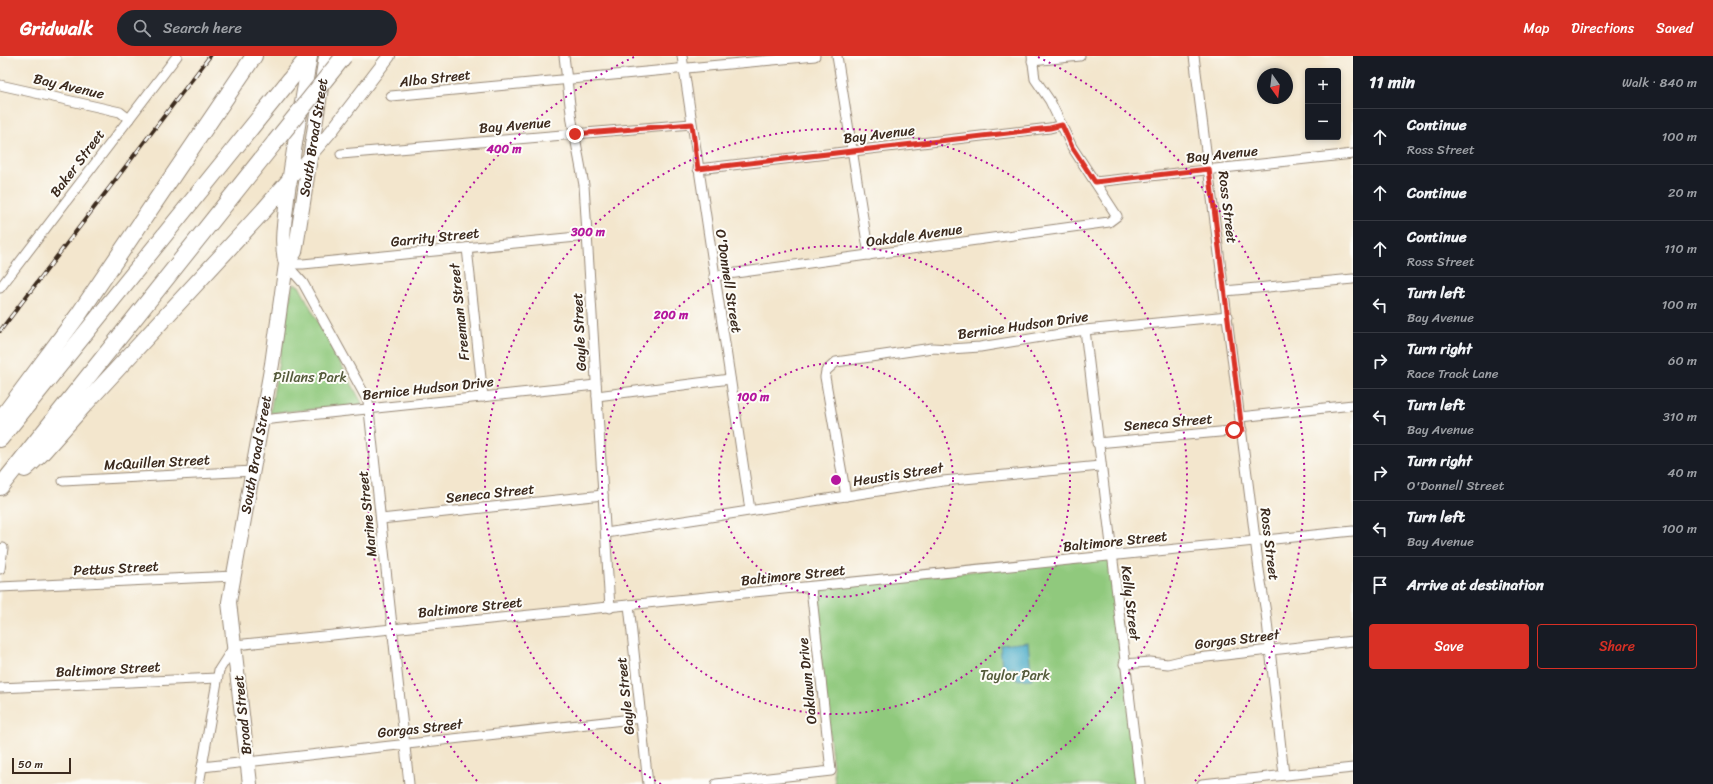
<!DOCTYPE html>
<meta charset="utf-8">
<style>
body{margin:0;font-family:Sriracha,sans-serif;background:#20242c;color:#f1f3f6}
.controls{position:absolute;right:12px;top:12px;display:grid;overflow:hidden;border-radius:4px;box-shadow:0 2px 6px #0003}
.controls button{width:36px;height:36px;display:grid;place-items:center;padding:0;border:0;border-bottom:1px solid #363941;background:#171b24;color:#f1f3f6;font:20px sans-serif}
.compass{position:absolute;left:1257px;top:12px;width:36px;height:36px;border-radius:50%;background:#171b24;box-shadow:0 2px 6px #0003;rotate:166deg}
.scale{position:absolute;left:12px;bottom:10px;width:59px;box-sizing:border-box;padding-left:4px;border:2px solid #3b2a1e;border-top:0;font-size:11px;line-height:14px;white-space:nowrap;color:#3b2a1e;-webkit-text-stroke:3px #fdfcf7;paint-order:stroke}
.stop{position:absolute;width:12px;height:12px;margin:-9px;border:3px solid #d93025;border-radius:50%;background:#fff}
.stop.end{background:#d93025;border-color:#fff;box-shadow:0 1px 4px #0008}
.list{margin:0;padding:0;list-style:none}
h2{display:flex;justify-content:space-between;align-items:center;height:52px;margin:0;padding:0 16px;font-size:17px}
h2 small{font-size:13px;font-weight:400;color:#9ea1a6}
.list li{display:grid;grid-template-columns:26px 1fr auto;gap:12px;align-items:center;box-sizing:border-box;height:56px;padding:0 16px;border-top:1px solid #363941}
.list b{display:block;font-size:15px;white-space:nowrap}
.list p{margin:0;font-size:13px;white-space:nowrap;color:#9ea1a6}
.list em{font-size:13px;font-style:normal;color:#9ea1a6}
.actions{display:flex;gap:8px;padding:12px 16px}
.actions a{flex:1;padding:9px 0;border:1px solid #d93025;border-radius:4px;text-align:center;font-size:14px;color:#d93025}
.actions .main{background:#d93025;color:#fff}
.icon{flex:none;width:22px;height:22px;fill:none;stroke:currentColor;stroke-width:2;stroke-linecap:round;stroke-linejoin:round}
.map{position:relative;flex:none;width:1353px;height:728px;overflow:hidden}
header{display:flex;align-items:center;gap:24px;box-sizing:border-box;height:56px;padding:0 20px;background:#d93025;color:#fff}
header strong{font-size:19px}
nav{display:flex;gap:22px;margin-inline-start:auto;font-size:14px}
.search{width:280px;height:36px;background:#20242c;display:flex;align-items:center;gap:10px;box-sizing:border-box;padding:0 14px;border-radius:22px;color:#9ea1a6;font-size:15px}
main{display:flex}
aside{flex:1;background:#171b24}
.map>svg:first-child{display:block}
.green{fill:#90c97d;stroke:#667a4e}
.water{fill:#48abc7;stroke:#426a72}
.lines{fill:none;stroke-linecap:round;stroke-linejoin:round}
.minor-casing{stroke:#978876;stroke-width:11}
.secondary-casing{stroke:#978876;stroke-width:14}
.primary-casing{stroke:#978876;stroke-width:16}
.motorway-casing{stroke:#978876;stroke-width:18}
.minor{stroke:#fff;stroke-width:9}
.secondary{stroke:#fff;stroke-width:12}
.primary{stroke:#fff;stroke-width:14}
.motorway{stroke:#fff;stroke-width:16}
.rail-casing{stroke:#3b2a1e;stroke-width:4}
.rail{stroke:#fdfcf7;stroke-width:2.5;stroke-dasharray:8;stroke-linecap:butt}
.motorway-bridge-casing{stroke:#978876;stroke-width:18;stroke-linecap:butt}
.motorway-bridge{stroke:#fff;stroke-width:16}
.route{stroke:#d93025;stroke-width:5}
.ring{fill:none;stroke:#b5179e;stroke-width:2;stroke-dasharray:2 4}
.labels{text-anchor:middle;stroke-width:4;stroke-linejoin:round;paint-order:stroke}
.street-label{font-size:14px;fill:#3b2a1e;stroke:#fdfcf7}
.park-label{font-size:14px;fill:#545a3a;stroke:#fdfcf7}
.centre{fill:#b5179e;stroke:#fdfcf7;stroke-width:2}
.ring-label{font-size:12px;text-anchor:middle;font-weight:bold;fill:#b5179e;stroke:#fdfcf7;stroke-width:4;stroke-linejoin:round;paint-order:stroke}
</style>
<header>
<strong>Gridwalk</strong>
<div class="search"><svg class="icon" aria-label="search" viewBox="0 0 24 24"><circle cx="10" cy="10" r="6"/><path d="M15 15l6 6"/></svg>Search here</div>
<nav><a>Map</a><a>Directions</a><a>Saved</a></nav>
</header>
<main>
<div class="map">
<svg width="1353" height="728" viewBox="0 0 1353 728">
<rect width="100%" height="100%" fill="#fdfcf7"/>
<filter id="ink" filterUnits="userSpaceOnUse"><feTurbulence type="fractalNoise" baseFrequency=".025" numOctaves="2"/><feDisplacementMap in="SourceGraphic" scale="8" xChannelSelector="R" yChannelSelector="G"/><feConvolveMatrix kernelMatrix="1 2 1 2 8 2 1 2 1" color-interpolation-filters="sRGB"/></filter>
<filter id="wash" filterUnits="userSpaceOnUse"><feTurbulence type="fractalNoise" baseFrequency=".012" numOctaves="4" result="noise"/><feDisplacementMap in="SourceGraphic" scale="16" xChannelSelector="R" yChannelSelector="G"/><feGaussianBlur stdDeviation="0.9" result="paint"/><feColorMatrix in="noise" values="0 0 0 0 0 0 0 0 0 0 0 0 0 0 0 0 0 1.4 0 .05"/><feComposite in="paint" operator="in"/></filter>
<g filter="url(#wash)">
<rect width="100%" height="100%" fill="#f3e6cd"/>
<g class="green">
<path d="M295 228 299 230 362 347 361 349 270 357 292 231Z"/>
<path d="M1111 499 1140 728H835L813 534Z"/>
</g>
<path class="water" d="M1028 586 1032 623 1016 624 1014 611 1002 612 1000 589Z"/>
</g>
<g filter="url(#ink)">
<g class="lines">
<defs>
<g id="minor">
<path d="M564 0 572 65 584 129 610 552"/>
<path d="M682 0 750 454"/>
<path d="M837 0 869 199"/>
<path d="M1194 0 1259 514 1266 557 1284 719"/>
<path d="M1032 5 1080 0"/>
<path d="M0 29 120 56 129 63"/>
<path d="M391 40 815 0"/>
<path d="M341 98 691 68"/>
<path d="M698 113 1050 72 1062 69"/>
<path d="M1095 126 1353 98"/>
<path d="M467 192 483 341"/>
<path d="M286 208 303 227 368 345 409 728"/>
<path d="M286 208H303L587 180"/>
<path d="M714 220 1109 166 1117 160 1072 91 1050 45 1035 23 1032 0"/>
<path d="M0 232 177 0"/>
<path d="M1225 235 1353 223"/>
<path d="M1085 274 1140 728"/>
<path d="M597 340 730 323"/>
<path d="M1240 361 1353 349"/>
<path d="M262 364 596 329"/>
<path d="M1097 387 1242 374"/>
<path d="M63 425 253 415"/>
<path d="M846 440 825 321 826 315 836 306 932 292 950 293 980 291 1085 274 1228 260"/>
<path d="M381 463 603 439"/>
<path d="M606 477 943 425 1100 410"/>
<path d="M0 513 3 492"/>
<path d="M0 531 234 520"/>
<path d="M629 549 648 728"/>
<path d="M1124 608 1150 606 1168 608 1189 603 1353 585"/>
<path d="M0 632 217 622"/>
<path d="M202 711 641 662"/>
<path d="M199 728 219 614 235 589 1353 475"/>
<path d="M716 728 831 715 811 532"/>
<path d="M1202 728 1353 712"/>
</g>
<path id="secondary" d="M289 125 333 73 389 0"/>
<g id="primary">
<path id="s1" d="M286 208 295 196 296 191 326 0"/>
<path id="s2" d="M250 728 229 546 272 308 286 208C280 186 285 164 287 142 293 94 302 47 310 0"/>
</g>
<g id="motorway">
<path d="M0 364 79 258 254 0"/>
<path d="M0 383 309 0"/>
<path d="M25 413 40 399 85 348 264 154 289 125"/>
<path d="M0 431 275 86"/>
</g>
</defs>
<use href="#minor" class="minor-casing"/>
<use href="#secondary" class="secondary-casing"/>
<use href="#primary" class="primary-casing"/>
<use href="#motorway" class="motorway-casing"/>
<use href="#minor" class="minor"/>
<use href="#secondary" class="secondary"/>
<use href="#primary" class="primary"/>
<use href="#motorway" class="motorway"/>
<defs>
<path id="rail" d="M0 275 210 0"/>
</defs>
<use href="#rail" class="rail-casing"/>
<use href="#rail" class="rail"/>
<defs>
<path id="motorway-bridge" d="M275 86 344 0"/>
</defs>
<use href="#motorway-bridge" class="motorway-bridge-casing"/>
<use href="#motorway-bridge" class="motorway-bridge"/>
</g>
</g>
<g class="lines" filter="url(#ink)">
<path class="route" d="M575 78 692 68 698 113 1050 72 1062 69 1072 91 1095 126 1209 113 1242 374H1234"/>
</g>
<g class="ring">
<circle cx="836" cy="424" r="117"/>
<circle cx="836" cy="424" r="234"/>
<path d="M661 728A351 351 0 1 1 1011 728"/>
<path d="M477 725A469 469 0 0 1 634 1M1038 1A469 469 0 0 1 1195 725"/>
</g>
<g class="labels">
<g class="street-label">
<text transform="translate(435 22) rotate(-6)" y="5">Alba Street</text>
<text transform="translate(69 30) rotate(13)" y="5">Bay Avenue</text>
<text transform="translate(515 69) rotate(-5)" y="5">Bay Avenue</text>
<text transform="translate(879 78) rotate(-7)" y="5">Bay Avenue</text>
<text dy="5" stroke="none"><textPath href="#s1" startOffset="131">South Broad Street</textPath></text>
<text transform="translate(1222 98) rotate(-6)" y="5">Bay Avenue</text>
<text transform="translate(77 107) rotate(-53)" y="5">Baker Street</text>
<text transform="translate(1228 151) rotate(83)" y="5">Ross Street</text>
<text transform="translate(914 179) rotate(-8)" y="5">Oakdale Avenue</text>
<text transform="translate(435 181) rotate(-6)" y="5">Garrity Street</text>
<text transform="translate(729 225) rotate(81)" y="5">O'Donnell Street</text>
<text transform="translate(459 256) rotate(-96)" y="5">Freeman Street</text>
<text transform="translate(1023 269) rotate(-8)" y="5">Bernice Hudson Drive</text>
<text transform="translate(579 276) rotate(-93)" y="5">Gayle Street</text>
<text transform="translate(428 332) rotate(-6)" y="5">Bernice Hudson Drive</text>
<text transform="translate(1168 366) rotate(-5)" y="5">Seneca Street</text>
<text dy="5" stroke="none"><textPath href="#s2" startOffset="333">South Broad Street</textPath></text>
<text transform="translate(157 406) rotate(-3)" y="5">McQuillen Street</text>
<text transform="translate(898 418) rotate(-9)" y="5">Heustis Street</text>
<text transform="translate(490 437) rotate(-6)" y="5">Seneca Street</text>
<text transform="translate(367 458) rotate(-96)" y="5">Marine Street</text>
<text transform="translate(1115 485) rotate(-6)" y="5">Baltimore Street</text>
<text transform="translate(1270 488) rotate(83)" y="5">Ross Street</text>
<text transform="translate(116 512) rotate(-3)" y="5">Pettus Street</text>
<text transform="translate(793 519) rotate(-6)" y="5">Baltimore Street</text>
<text transform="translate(1131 547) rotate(83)" y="5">Kelly Street</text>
<text transform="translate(470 551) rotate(-6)" y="5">Baltimore Street</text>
<text transform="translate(1237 583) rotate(-7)" y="5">Gorgas Street</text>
<text transform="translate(108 613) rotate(-3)" y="5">Baltimore Street</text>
<text transform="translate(807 625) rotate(-96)" y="5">Oaklawn Drive</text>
<text transform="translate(625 640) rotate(-96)" y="5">Gayle Street</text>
<text transform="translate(242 659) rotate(-96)" y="5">Broad Street</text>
<text transform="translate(420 672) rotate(-6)" y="5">Gorgas Street</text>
</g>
<g class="park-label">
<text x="310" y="326">Pillans Park</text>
<text x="1015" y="624">Taylor Park</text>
</g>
</g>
<circle cx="836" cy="424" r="6" class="centre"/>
<g class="ring-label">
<text x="504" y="97">400 m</text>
<text x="588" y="180">300 m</text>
<text x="671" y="263">200 m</text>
<text x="753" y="345">100 m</text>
</g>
</svg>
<div class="controls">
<button>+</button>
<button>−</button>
</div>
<svg class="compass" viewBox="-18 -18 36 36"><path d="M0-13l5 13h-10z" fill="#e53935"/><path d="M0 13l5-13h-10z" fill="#9ea1a6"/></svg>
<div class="scale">50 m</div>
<div class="stop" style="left:1234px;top:374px"></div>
<div class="stop end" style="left:575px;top:78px"></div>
</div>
<aside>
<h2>11 min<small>Walk · 840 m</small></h2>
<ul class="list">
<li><svg class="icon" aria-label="ahead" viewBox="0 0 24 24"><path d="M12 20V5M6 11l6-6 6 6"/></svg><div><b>Continue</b><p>Ross Street</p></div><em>100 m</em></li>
<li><svg class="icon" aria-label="ahead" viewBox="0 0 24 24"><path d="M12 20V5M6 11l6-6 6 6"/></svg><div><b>Continue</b></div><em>20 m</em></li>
<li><svg class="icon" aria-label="ahead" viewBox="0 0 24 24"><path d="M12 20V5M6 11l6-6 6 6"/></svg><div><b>Continue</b><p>Ross Street</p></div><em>110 m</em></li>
<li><svg class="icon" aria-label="left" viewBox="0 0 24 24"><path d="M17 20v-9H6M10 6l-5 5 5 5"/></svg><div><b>Turn left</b><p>Bay Avenue</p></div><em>100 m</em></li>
<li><svg class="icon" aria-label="right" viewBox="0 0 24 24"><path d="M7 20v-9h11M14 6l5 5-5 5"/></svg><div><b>Turn right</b><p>Race Track Lane</p></div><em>60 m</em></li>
<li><svg class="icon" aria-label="left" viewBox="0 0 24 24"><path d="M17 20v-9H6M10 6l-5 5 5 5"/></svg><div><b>Turn left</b><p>Bay Avenue</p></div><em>310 m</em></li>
<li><svg class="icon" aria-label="right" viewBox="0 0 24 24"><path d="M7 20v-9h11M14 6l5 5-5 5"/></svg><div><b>Turn right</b><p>O'Donnell Street</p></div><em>40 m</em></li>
<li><svg class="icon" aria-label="left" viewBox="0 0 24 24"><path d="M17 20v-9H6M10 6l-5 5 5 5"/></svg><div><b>Turn left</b><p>Bay Avenue</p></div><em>100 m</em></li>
<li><svg class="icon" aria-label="arrive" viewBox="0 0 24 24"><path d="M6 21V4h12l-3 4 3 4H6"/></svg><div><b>Arrive at destination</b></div></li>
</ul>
<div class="actions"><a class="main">Save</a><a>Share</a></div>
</aside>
</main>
